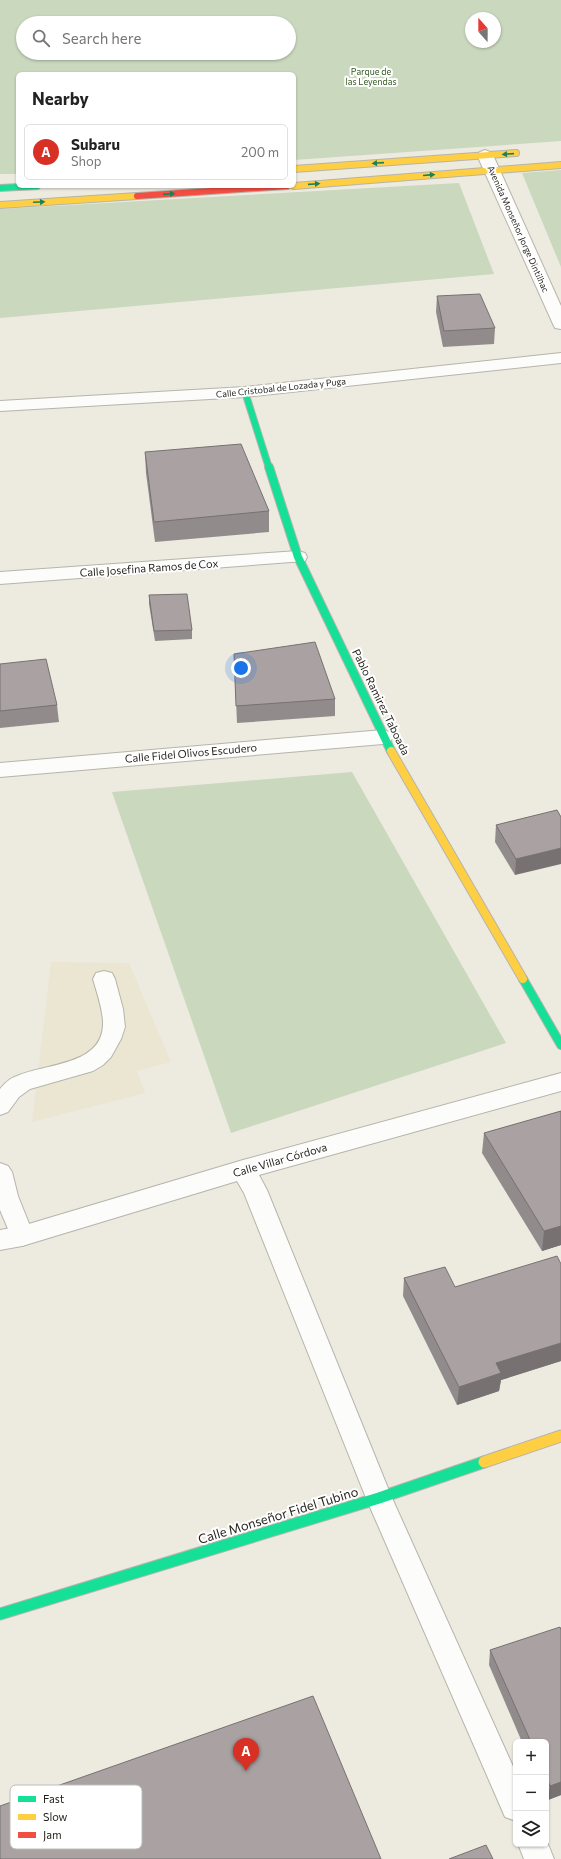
<!DOCTYPE html>
<meta charset="utf-8">
<style>
body{margin:0;font-family:Commissioner,sans-serif;background:#f2f2f2;color:#222}
.controls{position:absolute;right:12px;bottom:12px;display:grid;overflow:hidden;border-radius:6px;box-shadow:0 1px 3px #0004}
.controls button{width:36px;height:36px;display:grid;place-items:center;padding:0;border:0;border-bottom:1px solid #e0e0e0;background:#fff;color:#222;font:20px sans-serif}
.compass{position:absolute;left:465px;top:12px;width:36px;height:36px;border-radius:50%;background:#fff;box-shadow:0 1px 3px #0004;rotate:339deg}
.you{position:absolute;left:241px;top:668px;width:14px;height:14px;margin:-10px;border:3px solid #fff;border-radius:50%;background:#1a73e8;box-shadow:0 0 0 6px #1a73e833}
.badge{display:grid;place-items:center;width:26px;height:26px;border-radius:50%;background:#d93025;color:#fff;font-size:13px;font-weight:700}
.pin{position:absolute;translate:-50% -33px;filter:drop-shadow(0 1px 2px #0008)}
.pin::after{content:'';position:absolute;top:21px;width:14px;height:12px;background:inherit;clip-path:polygon(0 0,100% 0,50% 100%)}
.list{margin:0;padding:0;list-style:none}
h2{display:flex;justify-content:space-between;align-items:center;height:52px;margin:0;padding:0 16px;font-size:17px}
h2 small{font-size:13px;font-weight:400;color:#767676}
.list li{display:grid;grid-template-columns:26px 1fr auto;gap:12px;align-items:center;box-sizing:border-box;height:56px;margin:0 8px 8px;padding:0 8px;border:1px solid #e0e0e0;border-radius:6px}
.list b{display:block;font-size:15px;white-space:nowrap}
.list p{margin:0;font-size:13px;white-space:nowrap;color:#767676}
.list em{font-size:13px;font-style:normal;color:#767676}
.icon{flex:none;width:22px;height:22px;fill:none;stroke:currentColor;stroke-width:2;stroke-linecap:round;stroke-linejoin:round}
.map{position:relative;flex:none;width:561px;height:1859px;overflow:hidden}
.search{position:absolute;background:#fff;box-shadow:0 1px 3px #0004;left:16px;top:16px;width:280px;height:44px;display:flex;align-items:center;gap:10px;box-sizing:border-box;padding:0 14px;border-radius:22px;color:#767676;font-size:15px}
.panel{position:absolute;background:#fff;box-shadow:0 1px 3px #0004;left:16px;top:72px;width:280px;height:116px;border-radius:6px}
.map>svg:first-child{display:block}
.built{fill:#ebe6d2}
.green{fill:#cad8be;fill-rule:evenodd}
.lines{fill:none;stroke-linecap:round;stroke-linejoin:round}
.lane-casing{stroke:#b6b4ab;stroke-width:2}
.street-casing{stroke:#b6b4ab;stroke-width:2}
.fast-far2-casing{stroke:#b6b4ab;stroke-width:8}
.fast-far1-casing{stroke:#b6b4ab;stroke-width:10}
.fast-casing{stroke:#b6b4ab;stroke-width:13}
.slow-far2-casing{stroke:#b6b4ab;stroke-width:8}
.slow-far1-casing{stroke:#b6b4ab;stroke-width:10}
.slow-casing{stroke:#b6b4ab;stroke-width:13}
.jam-casing{stroke:#b6b4ab;stroke-width:8}
.lane{fill:#fcfcfa;fill-rule:evenodd}
.street{fill:#fcfcfa;fill-rule:evenodd}
.fast-far2{stroke:#16e098;stroke-width:6}
.fast-far1{stroke:#16e098;stroke-width:8}
.fast{stroke:#16e098;stroke-width:11}
.slow-far2{stroke:#ffcf43;stroke-width:6}
.slow-far1{stroke:#ffcf43;stroke-width:8}
.slow{stroke:#ffcf43;stroke-width:11}
.jam{stroke:#f24e42;stroke-width:6}
.wall{fill:#928b8b}
.shaded-wall{fill:#777171}
.building{fill:#aaa2a2;stroke:#777171}
.oneway{fill:#1c8058}
.labels{text-anchor:middle;stroke-width:4;stroke-linejoin:round;paint-order:stroke}
.far-park-label{font-size:9px;fill:#355923;stroke:#fff}
.far-street-label{font-size:9px;fill:#211f18;stroke:#fff}
.street-label{font-size:11px;fill:#211f18;stroke:#fff}
.near-street-label{font-size:13px;fill:#211f18;stroke:#fff}
.key{fill:#fff;stroke:#bcbcba;stroke-width:1}
.key-label{font-size:11px;fill:#211f18}
</style>
<div class="map">
<svg width="561" height="1859" viewBox="0 0 561 1859">
<rect width="100%" height="100%" fill="#edeae0"/>
<path class="built" d="M51 962 129 963 171 1062 137 1071 145 1093 32 1122Z"/>
<g class="green">
<path d="M0 0H561V141L294 160V74H18V174H0ZM471 18H495V42H471ZM23 23H289V53H23Z"/>
<path d="M561 170V267L522 173Z"/>
<path d="M459 183 494 274 0 318V209Z"/>
<path d="M352 772 506 1043 231 1133 112 792Z"/>
</g>
<g class="lines">
<defs>
<g id="lane">
<path d="M104 971 112 973 115 979 123 1009 125 1027 121 1039 111 1057 103 1065 93 1071 30 1089 19 1097 8 1112 0 1115V1089C5 1083 10 1078 17 1076 46 1063 105 1066 103 1021 102 1007 97 993 93 979L96 973Z"/>
<path d="M0 1163 8 1166 12 1172 18 1196 34 1236 30 1243 22 1246 14 1243 0 1210Z"/>
</g>
<g id="street">
<path d="M485 150 490 152 493 155 561 306V329L555 328 553 324 477 155 480 152Z"/>
<path d="M561 353V363L245 397 0 411V401L245 387Z"/>
<path d="M298 551 305 553 307 557 305 561 0 584V572Z"/>
<path d="M383 730 390 732 393 737 390 742 383 744 0 777V763Z"/>
<path d="M561 1073V1091L259 1175 267 1190 392 1498 516 1773V1821L505 1817 366 1498 244 1193 237 1181 22 1246 0 1250V1230L22 1226 243 1160Z"/>
<path d="M546 1839 554 1859H524L518 1844H546Z"/>
</g>
<g id="fast-far2">
<path d="M0 188 37 186"/>
<path d="M245 392 269 468"/>
</g>
<g id="fast-far1">
<path d="M269 467 298 557 391 751"/>
<path d="M523 979 561 1045"/>
</g>
<path id="fast" d="M0 1614 379 1498 484 1462"/>
<g id="slow-far2">
<path d="M294 169 516 153"/>
<path d="M294 186 561 165"/>
<path d="M0 205 137 196"/>
</g>
<path id="slow-far1" d="M391 751 523 979"/>
<path id="slow" d="M484 1462 561 1436"/>
<path id="jam" d="M137 196 287 186"/>
</defs>
<use href="#lane" class="lane-casing"/>
<use href="#street" class="street-casing"/>
<use href="#fast-far2" class="fast-far2-casing"/>
<use href="#fast-far1" class="fast-far1-casing"/>
<use href="#fast" class="fast-casing"/>
<use href="#slow-far2" class="slow-far2-casing"/>
<use href="#slow-far1" class="slow-far1-casing"/>
<use href="#slow" class="slow-casing"/>
<use href="#jam" class="jam-casing"/>
<use href="#lane" class="lane"/>
<use href="#street" class="street"/>
<use href="#fast-far2" class="fast-far2"/>
<use href="#fast-far1" class="fast-far1"/>
<use href="#fast" class="fast"/>
<use href="#slow-far2" class="slow-far2"/>
<use href="#slow-far1" class="slow-far1"/>
<use href="#slow" class="slow"/>
<use href="#jam" class="jam"/>
</g>
<g class="wall">
<path d="M437 296 495 328 494 344 443 347 436 312Z"/>
<path d="M145 452 269 511V532L155 542 146 473Z"/>
<path d="M149 595 192 630V639L155 641 149 604Z"/>
<path d="M234 654 335 699V716L237 723Z"/>
<path d="M0 664 57 705 59 722 0 728Z"/>
<path d="M561 817 515 875 495 842 496 825Z"/>
<path d="M561 1111V1245L542 1251 482 1153 484 1133Z"/>
<path d="M561 1264V1361L501 1380 499 1391 457 1405 403 1296 404 1278 455 1287Z"/>
<path d="M561 1630V1795L548 1800 546 1796V1742H522L489 1665 490 1650Z"/>
</g>
<g class="shaded-wall">
<path d="M561 848V864L515 875 516 859Z"/>
<path d="M561 1226V1245L542 1251 544 1231Z"/>
<path d="M561 1343V1361L501 1380 499 1391 457 1405 459 1387 496 1363Z"/>
<path d="M561 1782V1795L548 1800 550 1786Z"/>
</g>
<g class="building">
<path d="M480 294 495 328 444 331 437 296Z"/>
<path d="M241 444 269 511 154 522 145 452Z"/>
<path d="M187 594 192 630 154 631 149 595Z"/>
<path d="M315 642 335 699 236 706 234 654Z"/>
<path d="M46 659 57 705 0 711V664Z"/>
<path d="M557 810 561 817V848L516 859 496 825Z"/>
<path d="M561 1111V1226L544 1231 484 1133Z"/>
<path d="M557 1256 561 1264V1343L496 1363 501 1373 459 1387 404 1278 445 1267 455 1287Z"/>
<path d="M560 1627 561 1630V1782L550 1786 546 1776V1742H531L490 1650Z"/>
<path d="M313 1696 381 1859H0V1806Z"/>
<path d="M486 1845 493 1859H449Z"/>
</g>
<defs><path id="oneway-solid" d="M-6-.8H1V-3.2L6.5 0L1 3.2V.8H-6Z"/></defs>
<g class="oneway">
<use href="#oneway-solid" transform="translate(508 154) rotate(176)"/>
<use href="#oneway-solid" transform="translate(378 163) rotate(176)"/>
<use href="#oneway-solid" transform="translate(429 175) rotate(-5)"/>
<use href="#oneway-solid" transform="translate(314 184) rotate(-4)"/>
<use href="#oneway-solid" transform="translate(169 194) rotate(-4)"/>
<use href="#oneway-solid" transform="translate(39 202) rotate(-3)"/>
</g>
<g class="labels">
<g class="far-park-label">
<text x="371" y="75">Parque de<tspan x="371" dy="10">las Leyendas</tspan></text>
</g>
<g class="far-street-label">
<text transform="translate(518 229) rotate(66)" y="3">Avenida Monseñor Jorge Dintilhac</text>
<text transform="translate(281 388) rotate(-6)" y="3">Calle Cristobal de Lozada y Puga</text>
</g>
<g class="street-label">
<text transform="translate(149 568) rotate(-4)" y="4">Calle Josefina Ramos de Cox</text>
<text transform="translate(381 702) rotate(64)" y="4">Pablo Ramirez Taboada</text>
<text transform="translate(191 753) rotate(-5)" y="4">Calle Fidel Olivos Escudero</text>
<text transform="translate(280 1160) rotate(-16)" y="4">Calle Villar Córdova</text>
</g>
<g class="near-street-label">
<text transform="translate(278 1515) rotate(-17)" y="5">Calle Monseñor Fidel Tubino</text>
</g>
</g>
<rect x="10" y="1785" width="132" height="64" rx="6" class="key"/>
<rect x="18" y="1796" width="18" height="6" fill="#16e098"/>
<rect x="18" y="1814" width="18" height="6" fill="#ffcf43"/>
<rect x="18" y="1832" width="18" height="6" fill="#f24e42"/>
<g class="key-label">
<text x="43" y="1803">Fast</text>
<text x="43" y="1821">Slow</text>
<text x="43" y="1839">Jam</text>
</g>
</svg>
<div class="controls">
<button>+</button>
<button>−</button>
<button><svg class="icon" aria-label="layers" viewBox="0 0 24 24"><path d="M12 4l9 5-9 5-9-5zM3 14l9 5 9-5"/></svg></button>
</div>
<svg class="compass" viewBox="-18 -18 36 36"><path d="M0-13l5 13h-10z" fill="#e53935"/><path d="M0 13l5-13h-10z" fill="#767676"/></svg>
<div class="you"></div>
<div class="pin badge" style="left:246px;top:1771px">A</div>
<div class="search"><svg class="icon" aria-label="search" viewBox="0 0 24 24"><circle cx="10" cy="10" r="6"/><path d="M15 15l6 6"/></svg>Search here</div>
<section class="panel">
<h2>Nearby<small></small></h2>
<ul class="list">
<li><span class="badge">A</span><div><b>Subaru</b><p>Shop</p></div><em>200 m</em></li>
</ul>
</section>
</div>
